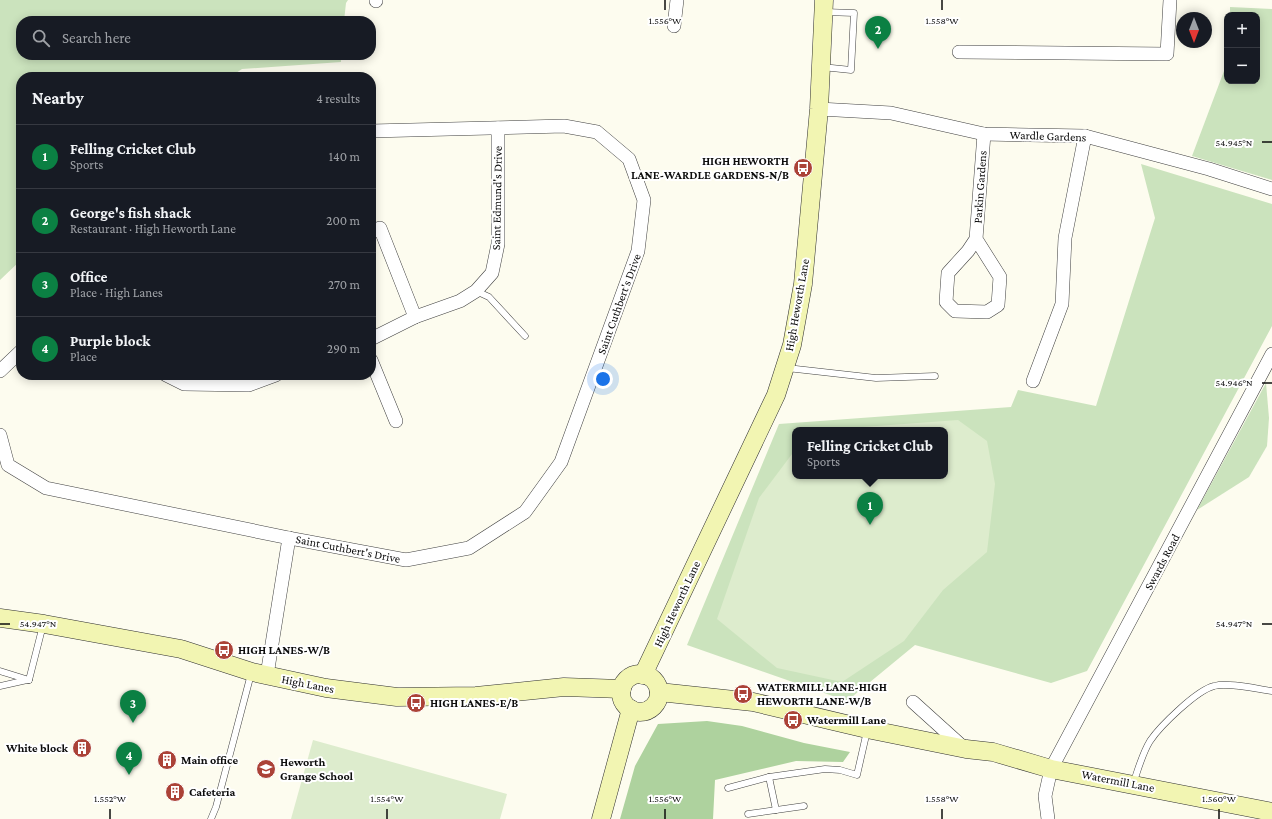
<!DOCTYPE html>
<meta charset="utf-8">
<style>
body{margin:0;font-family:"Crimson Pro",serif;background:#20242c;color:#f1f3f6}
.controls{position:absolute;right:12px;top:12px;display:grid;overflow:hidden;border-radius:8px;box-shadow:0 2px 10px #0003}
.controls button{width:36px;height:36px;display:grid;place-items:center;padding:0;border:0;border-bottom:1px solid #363941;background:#171b24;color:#f1f3f6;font:20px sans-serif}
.compass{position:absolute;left:1176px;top:12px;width:36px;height:36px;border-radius:50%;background:#171b24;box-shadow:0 2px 10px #0003;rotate:180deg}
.you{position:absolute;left:603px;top:379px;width:14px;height:14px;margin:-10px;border:3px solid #fff;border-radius:50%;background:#1a73e8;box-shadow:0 0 0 6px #1a73e833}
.badge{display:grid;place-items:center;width:26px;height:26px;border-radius:50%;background:#0b8043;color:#fff;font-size:13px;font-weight:700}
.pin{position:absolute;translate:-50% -33px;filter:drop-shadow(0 1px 2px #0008)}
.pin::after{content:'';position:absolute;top:21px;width:14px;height:12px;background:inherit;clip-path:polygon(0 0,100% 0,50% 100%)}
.popup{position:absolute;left:792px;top:427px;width:156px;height:52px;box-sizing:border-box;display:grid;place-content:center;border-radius:8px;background:#171b24;filter:drop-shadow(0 1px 3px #0005);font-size:13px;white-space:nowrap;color:#9ea1a6}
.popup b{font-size:15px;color:#f1f3f6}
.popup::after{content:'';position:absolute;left:50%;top:100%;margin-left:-8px;border:8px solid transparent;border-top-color:#171b24}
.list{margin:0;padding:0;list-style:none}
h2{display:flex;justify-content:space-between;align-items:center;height:52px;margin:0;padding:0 16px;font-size:17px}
h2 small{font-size:13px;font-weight:400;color:#9ea1a6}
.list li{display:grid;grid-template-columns:26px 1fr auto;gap:12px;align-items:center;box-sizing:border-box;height:64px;padding:0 16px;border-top:1px solid #363941}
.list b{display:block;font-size:15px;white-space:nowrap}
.list p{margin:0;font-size:13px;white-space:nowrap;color:#9ea1a6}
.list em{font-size:13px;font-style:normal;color:#9ea1a6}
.icon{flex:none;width:22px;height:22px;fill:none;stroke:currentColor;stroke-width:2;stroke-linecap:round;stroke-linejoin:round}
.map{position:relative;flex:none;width:1272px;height:819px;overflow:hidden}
.search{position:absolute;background:#171b24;box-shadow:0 2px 10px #0003;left:16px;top:16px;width:360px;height:44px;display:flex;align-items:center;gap:10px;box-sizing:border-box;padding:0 14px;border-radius:16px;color:#9ea1a6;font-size:15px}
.panel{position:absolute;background:#171b24;box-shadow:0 2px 10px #0003;left:16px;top:72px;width:360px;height:308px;border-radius:16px}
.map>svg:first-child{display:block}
.green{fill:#cbe3bd;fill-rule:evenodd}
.forest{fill:#aed29e}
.pitch{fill:#ddeccd}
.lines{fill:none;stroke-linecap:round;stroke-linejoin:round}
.lane-casing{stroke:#404040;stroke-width:7}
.street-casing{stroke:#404040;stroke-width:14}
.secondary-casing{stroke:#2f2f2f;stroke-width:19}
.lane{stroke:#fff;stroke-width:6}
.street{stroke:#fff;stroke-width:13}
.secondary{stroke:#f2f5b2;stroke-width:18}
.ticks{fill:none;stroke:#0d0d0d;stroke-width:1.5}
.labels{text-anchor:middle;stroke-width:4;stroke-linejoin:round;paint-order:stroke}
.street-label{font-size:12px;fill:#0d0d0d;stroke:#fff}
.poi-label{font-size:12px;font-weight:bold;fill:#0d0d0d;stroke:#fff;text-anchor:start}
.ticks-label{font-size:10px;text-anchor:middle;fill:#0d0d0d;stroke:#fff;stroke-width:4;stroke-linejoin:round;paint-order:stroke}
</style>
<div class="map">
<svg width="1272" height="819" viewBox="0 0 1272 819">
<rect width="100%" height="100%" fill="#fdfcef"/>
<g class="green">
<path d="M0 0H348L346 3 344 21H21V55H341V62L242 69 230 77H21V260L0 280Z"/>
<path d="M1230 7 1272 9V180L1192 156 1227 63V81H1257V15H1230Z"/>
<path d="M1141 164 1272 204V326L1087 671 1051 683 915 645 847 701 687 645 779 424 1011 407 1018 390 1096 406 1155 218ZM795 430H945V476H795Z"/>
<path d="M1266 383 1269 418 1267 446 1249 477 1197 510Z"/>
</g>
<path class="forest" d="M707 721 742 726 804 743 850 752 843 762 796 761 715 780 713 819H620L635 766 658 724Z"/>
<g class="pitch">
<path d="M958 420 987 441 995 484 987 552 943 590 904 641 842 682 777 668 717 619 759 498 795 450V476H945V430H841L850 428Z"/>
<path d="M313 740 507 794 500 819H291Z"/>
</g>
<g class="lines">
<defs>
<g id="lane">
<path d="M822 67 851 70 854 13 825 12"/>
<path d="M476 291 489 297 525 336"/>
<path d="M787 368 876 378 935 376"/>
<path d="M0 671 29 680"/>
<path d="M29 680 43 625"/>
<path d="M0 686 27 680"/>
<path d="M769 777 776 810"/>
<path d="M1133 784C1138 770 1142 754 1150 741 1160 726 1197 690 1214 686 1228 682 1257 689 1272 691"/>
<path d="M728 788 769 777 825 769 840 770 857 775 867 731"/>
<path d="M748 814 804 806"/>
<path d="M211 819 216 807 251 674"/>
</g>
<g id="street">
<path d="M376 1V0"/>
<path d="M674 26 677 0"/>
<path d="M959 52 1167 54 1170 0"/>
<path d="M819 109 891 113 984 134 1085 136 1209 169 1272 189"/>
<path d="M371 232 380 228 415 317"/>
<path d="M976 239 1000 277 998 305 987 312 955 311 946 302 948 273 968 251 976 239 984 134"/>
<path d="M371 339 415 317 460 301 476 291 492 273 498 244V128"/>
<path d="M371 360 396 421"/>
<path d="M0 371 21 351"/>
<path d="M166 375 184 384 249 385 276 375"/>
<path d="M1033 381 1062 304 1065 238 1085 136"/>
<path d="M0 435 8 465 46 488 289 538 406 560 469 548 525 512 561 462 638 251 644 200 629 159 597 132 564 126 371 131"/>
<path d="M267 675 289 538"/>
<path d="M913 702 964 748"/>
<path d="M1048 819 1045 796 1051 769 1272 354"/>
</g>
<g id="secondary">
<path d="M0 618 44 624 181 649 252 672 326 688 397 697 476 696 564 687 622 689"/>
<circle cx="640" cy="693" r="19"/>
<path d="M643 675 776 395 792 345 803 284 819 109 824 0"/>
<path d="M659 692 753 702 867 729 966 749 993 752 1051 769 1272 812"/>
<path d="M601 819 631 709"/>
</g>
</defs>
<use href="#lane" class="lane-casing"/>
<use href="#street" class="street-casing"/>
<use href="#secondary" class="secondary-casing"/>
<use href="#lane" class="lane"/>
<use href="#street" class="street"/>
<use href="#secondary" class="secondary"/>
</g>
<path class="ticks" d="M665 0V10M942 0V10M1262 142H1272M1262 383H1272M0 624H10M1262 624H1272M110 809V819M387 809V819M665 809V819M942 809V819M1219 809V819"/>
<defs>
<symbol id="bus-disc" viewBox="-11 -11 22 22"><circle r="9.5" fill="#ab4237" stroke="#fff"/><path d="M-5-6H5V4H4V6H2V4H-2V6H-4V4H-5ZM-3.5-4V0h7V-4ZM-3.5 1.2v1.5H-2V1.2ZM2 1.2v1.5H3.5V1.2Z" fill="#fff"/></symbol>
<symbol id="building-disc" viewBox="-11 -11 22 22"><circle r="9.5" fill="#ab4237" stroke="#fff"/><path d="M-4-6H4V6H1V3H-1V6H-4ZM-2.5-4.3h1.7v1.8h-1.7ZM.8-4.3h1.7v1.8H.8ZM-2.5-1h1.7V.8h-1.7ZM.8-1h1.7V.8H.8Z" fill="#fff"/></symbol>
<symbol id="school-disc" viewBox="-11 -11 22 22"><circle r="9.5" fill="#ab4237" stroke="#fff"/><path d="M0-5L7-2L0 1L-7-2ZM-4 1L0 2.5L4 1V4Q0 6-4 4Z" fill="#fff"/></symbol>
</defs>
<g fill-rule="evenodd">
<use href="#bus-disc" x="792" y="157" width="22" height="22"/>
<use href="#bus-disc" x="213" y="639" width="22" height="22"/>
<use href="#bus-disc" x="732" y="683" width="22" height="22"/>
<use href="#bus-disc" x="405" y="692" width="22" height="22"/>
<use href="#bus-disc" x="782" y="709" width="22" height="22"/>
<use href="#building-disc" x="71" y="737" width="22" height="22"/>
<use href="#building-disc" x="156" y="749" width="22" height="22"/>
<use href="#school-disc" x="255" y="758" width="22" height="22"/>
<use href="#building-disc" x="164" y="781" width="22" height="22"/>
</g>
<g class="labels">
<g class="street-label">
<text transform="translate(1048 136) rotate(2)" y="4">Wardle Gardens</text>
<text transform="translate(980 187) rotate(-86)" y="4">Parkin Gardens</text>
<text transform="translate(497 198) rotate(-89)" y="4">Saint Edmund's Drive</text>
<text transform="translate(619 304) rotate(-70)" y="4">Saint Cuthbert's Drive</text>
<text transform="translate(797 305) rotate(-80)" y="4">High Heworth Lane</text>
<text transform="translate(348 549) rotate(11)" y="4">Saint Cuthbert's Drive</text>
<text transform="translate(1162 562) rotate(-62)" y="4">Swards Road</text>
<text transform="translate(677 604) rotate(-65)" y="4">High Heworth Lane</text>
<text transform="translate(308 684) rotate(11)" y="4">High Lanes</text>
<text transform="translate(1118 781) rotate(11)" y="4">Watermill Lane</text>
</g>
<g class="poi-label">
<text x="789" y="165" text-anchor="end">HIGH HEWORTH<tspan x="789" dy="14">LANE-WARDLE GARDENS-N/B</tspan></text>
<text x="238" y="654">HIGH LANES-W/B</text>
<text x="757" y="691">WATERMILL LANE-HIGH<tspan x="757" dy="14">HEWORTH LANE-W/B</tspan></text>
<text x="430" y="707">HIGH LANES-E/B</text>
<text x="807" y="724">Watermill Lane</text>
<text x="68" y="752" text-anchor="end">White block</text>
<text x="181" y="764">Main office</text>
<text x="280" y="766">Heworth<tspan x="280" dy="14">Grange School</tspan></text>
<text x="189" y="796">Cafeteria</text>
</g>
</g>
<g class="ticks-label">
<text x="665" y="24">1.556°W</text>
<text x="942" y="24">1.558°W</text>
<text x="1234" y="146">54.945°N</text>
<text x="1234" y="386">54.946°N</text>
<text x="1234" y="627">54.947°N</text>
<text x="38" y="627">54.947°N</text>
<text x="110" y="802">1.552°W</text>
<text x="387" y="802">1.554°W</text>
<text x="665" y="802">1.556°W</text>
<text x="942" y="802">1.558°W</text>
<text x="1219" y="802">1.560°W</text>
</g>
</svg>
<div class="controls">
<button>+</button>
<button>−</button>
</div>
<svg class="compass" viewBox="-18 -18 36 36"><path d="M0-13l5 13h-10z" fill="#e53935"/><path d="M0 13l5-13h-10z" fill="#9ea1a6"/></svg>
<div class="you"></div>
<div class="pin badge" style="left:870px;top:525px">1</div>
<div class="popup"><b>Felling Cricket Club</b>Sports</div>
<div class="pin badge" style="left:878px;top:49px">2</div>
<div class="pin badge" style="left:133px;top:723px">3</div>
<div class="pin badge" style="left:129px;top:775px">4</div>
<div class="search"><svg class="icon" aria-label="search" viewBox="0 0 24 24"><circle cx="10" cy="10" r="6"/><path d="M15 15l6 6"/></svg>Search here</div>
<section class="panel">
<h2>Nearby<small>4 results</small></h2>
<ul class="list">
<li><span class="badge">1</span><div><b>Felling Cricket Club</b><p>Sports</p></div><em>140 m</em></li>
<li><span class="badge">2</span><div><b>George's fish shack</b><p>Restaurant · High Heworth Lane</p></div><em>200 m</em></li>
<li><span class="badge">3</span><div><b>Office</b><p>Place · High Lanes</p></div><em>270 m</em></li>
<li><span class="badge">4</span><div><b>Purple block</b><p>Place</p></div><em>290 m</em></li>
</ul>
</section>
</div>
